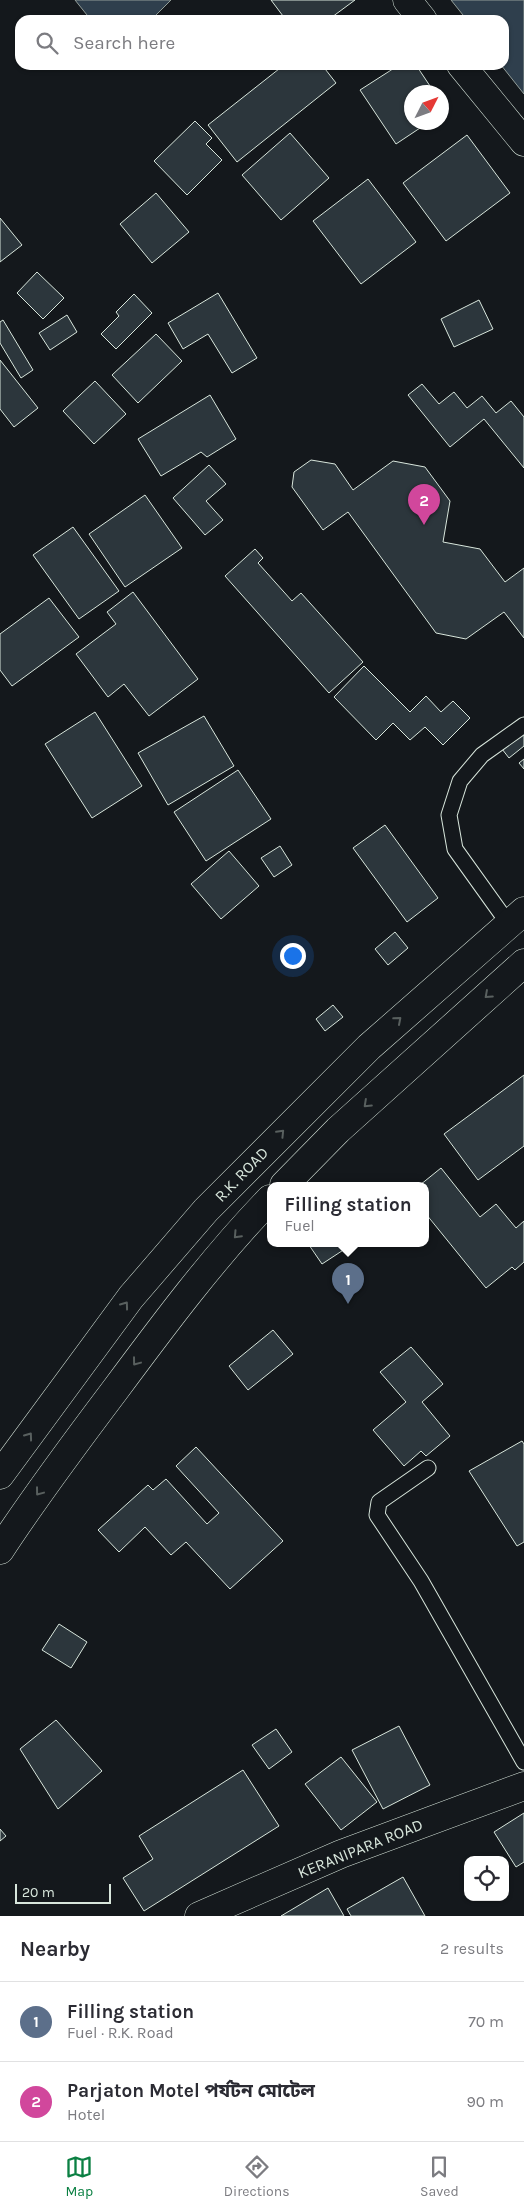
<!DOCTYPE html>
<meta charset="utf-8">
<style>
body{margin:0;font-family:Karla,"Noto Sans Bengali",sans-serif;background:#f2f2f3;color:#2b2b33}
.controls{position:absolute;right:15px;bottom:15px;display:grid;overflow:hidden;border-radius:10px;box-shadow:0 1px 4px #0004}
.controls button{width:45px;height:45px;display:grid;place-items:center;padding:0;border:0;border-bottom:1px solid #e1e1e2;background:#fff;color:#2b2b33;font:25px sans-serif}
.compass{position:absolute;left:404px;top:85px;width:45px;height:45px;border-radius:50%;background:#fff;box-shadow:0 1px 4px #0004;rotate:48deg}
.scale{position:absolute;left:15px;bottom:12px;width:96px;box-sizing:border-box;padding-left:5px;border:2px solid #d8e6dc;border-top:0;font-size:14px;line-height:18px;white-space:nowrap;color:#d8e6dc;-webkit-text-stroke:4px #14181c;paint-order:stroke}
.you{position:absolute;left:292px;top:955px;width:18px;height:18px;margin:-12px;border:4px solid #fff;border-radius:50%;background:#1a73e8;box-shadow:0 0 0 8px #1a73e833}
.badge{display:grid;place-items:center;width:32px;height:32px;border-radius:50%;background:#0b8043;color:#fff;font-size:16px;font-weight:700}
.pin{position:absolute;translate:-50% -41px;filter:drop-shadow(0 1px 2px #0008)}
.pin::after{content:'';position:absolute;top:26px;width:18px;height:15px;background:inherit;clip-path:polygon(0 0,100% 0,50% 100%)}
.popup{position:absolute;left:267px;top:1182px;width:162px;height:65px;box-sizing:border-box;display:grid;place-content:center;border-radius:10px;background:#fff;filter:drop-shadow(0 1px 4px #0005);font-size:16px;white-space:nowrap;color:#7c7c81}
.popup b{font-size:19px;color:#2b2b33}
.popup::after{content:'';position:absolute;left:50%;top:100%;margin-left:-10px;border:10px solid transparent;border-top-color:#fff}
.list{margin:0;padding:0;list-style:none}
h2{display:flex;justify-content:space-between;align-items:center;height:65px;margin:0;padding:0 20px;font-size:21px}
h2 small{font-size:16px;font-weight:400;color:#7c7c81}
.list li{display:grid;grid-template-columns:32px 1fr auto;gap:15px;align-items:center;box-sizing:border-box;height:80px;padding:0 20px;border-top:1px solid #e1e1e2}
.list b{display:block;font-size:19px;white-space:nowrap}
.list p{margin:0;font-size:16px;white-space:nowrap;color:#7c7c81}
.list em{font-size:16px;font-style:normal;color:#7c7c81}
.icon{flex:none;width:28px;height:28px;fill:none;stroke:currentColor;stroke-width:2;stroke-linecap:round;stroke-linejoin:round}
.map{position:relative;flex:none;width:524px;height:1916px;overflow:hidden}
.search{position:absolute;background:#fff;box-shadow:0 1px 4px #0004;left:15px;right:15px;top:15px;height:55px;display:flex;align-items:center;gap:12px;box-sizing:border-box;padding:0 18px;border-radius:15px;color:#7c7c81;font-size:19px}
.sheet{height:225px;background:#fff}
nav{display:flex;justify-content:space-around;align-items:center;box-sizing:border-box;height:70px;border-top:1px solid #e1e1e2;background:#fff;font-size:14px;color:#7c7c81}
nav a{display:grid;justify-items:center;gap:2px}
nav .on{color:#0b8043}
.map>svg:first-child{display:block}
.water{fill:#2f3f4d;stroke:#939e99}
.building{fill:#2c363c;stroke:#d8e6dc}
.lines{fill:none;stroke-linecap:round;stroke-linejoin:round}
.service-casing{stroke:#d8e6dc;stroke-width:17}
.minor-casing{stroke:#d8e6dc;stroke-width:29}
.trunk-casing{stroke:#d8e6dc;stroke-width:29}
.service{stroke:#14181c;stroke-width:15}
.minor{stroke:#14181c;stroke-width:28}
.trunk{stroke:#14181c;stroke-width:28}
.oneway{stroke:#59605f}
.labels{text-anchor:middle;stroke-width:4;stroke-linejoin:round;paint-order:stroke}
.street-label{font-size:16px;fill:#d8e6dc;stroke:#14181c}
</style>
<div class="map">
<svg width="524" height="1916" viewBox="0 0 524 1916">
<rect width="100%" height="100%" fill="#14181c"/>
<g class="water">
<path d="M75 0H171L151 20H91Z"/>
<path d="M451 0H524V94L501 65H504V20H467Z"/>
</g>
<g class="building">
<path d="M271 0H355L328 20H286Z"/>
<path d="M284 65H322L336 83 237 162 208 125Z"/>
<path d="M399 65H416L434 92H412V122H429L396 144 360 90Z"/>
<path d="M195 121 212 138 206 144 222 160 187 195 154 161Z"/>
<path d="M290 133 329 178 281 220 242 175Z"/>
<path d="M467 135 510 193 446 241 403 183Z"/>
<path d="M368 179 416 242 361 284 313 221Z"/>
<path d="M156 193 189 232 152 263 120 224Z"/>
<path d="M0 218 22 245 0 262Z"/>
<path d="M37 272 64 298 43 319 17 293Z"/>
<path d="M218 293 257 358 232 373 208 334 183 349 168 323Z"/>
<path d="M134 294 152 313 116 349 101 334 119 316 116 312Z"/>
<path d="M479 300 493 329 454 347 441 319Z"/>
<path d="M67 315 77 332 50 350 39 333Z"/>
<path d="M3 320 33 370 21 378 0 343V322Z"/>
<path d="M156 334 182 361 138 403 112 375Z"/>
<path d="M0 360 38 408 14 427 0 409Z"/>
<path d="M95 381 126 414 94 444 63 411Z"/>
<path d="M422 384 439 404 454 392 467 408 482 396 496 413 511 401 524 417V468L484 419 450 447 408 395Z"/>
<path d="M210 395 236 439 207 457 201 452 161 476 138 439Z"/>
<path d="M311 460 335 464 353 490 393 461 425 467 450 501 443 542 480 549 505 582 524 568V638L504 612 466 639 436 633 348 512 323 530 292 487 294 472Z"/>
<path d="M209 465 226 484 206 501 223 520 205 535 173 498Z"/>
<path d="M145 495 182 548 125 587 89 534Z"/>
<path d="M73 527 119 591 79 619 33 555Z"/>
<path d="M255 549 263 558 258 563 292 601 301 593 363 662 329 693 225 576Z"/>
<path d="M133 592 198 679 149 716 124 684 108 697 76 654 116 624 107 612Z"/>
<path d="M49 598 79 637 12 686 0 670V634Z"/>
<path d="M364 666 410 712 426 696 441 712 453 701 470 718 443 745 425 727 410 740 393 723 376 740 334 697Z"/>
<path d="M95 712 142 786 92 818 45 744Z"/>
<path d="M204 716 234 766 168 805 138 753Z"/>
<path d="M524 717V746L509 758 495 740Z"/>
<path d="M524 759V769L519 763Z"/>
<path d="M238 770 271 819 206 861 174 812Z"/>
<path d="M385 825 438 898 407 922 353 848Z"/>
<path d="M280 846 292 865 274 877 261 858Z"/>
<path d="M229 851 259 886 221 919 191 884Z"/>
<path d="M395 932 408 948 388 965 375 949Z"/>
<path d="M333 1005 343 1017 325 1031 316 1019Z"/>
<path d="M524 1075V1146L478 1180 444 1134Z"/>
<path d="M441 1168 480 1217 496 1204 516 1228 524 1221V1262L515 1270 512 1267 486 1288 426 1214V1185H420Z"/>
<path d="M312 1243H354L322 1264 309 1245Z"/>
<path d="M273 1330 293 1354 248 1390 229 1366Z"/>
<path d="M411 1347 443 1384 422 1402 450 1436 426 1456 421 1451 404 1466 373 1430 406 1402 380 1372Z"/>
<path d="M522 1441 524 1444V1542L517 1546 469 1471Z"/>
<path d="M196 1447 283 1541 230 1589 186 1542 171 1555 145 1527 119 1552 98 1530 148 1485 153 1490 166 1479 207 1524 219 1513 176 1466Z"/>
<path d="M59 1624 87 1642 71 1668 42 1650Z"/>
<path d="M56 1720 102 1771 58 1809 20 1749Z"/>
<path d="M399 1726 430 1785 383 1809 352 1750Z"/>
<path d="M276 1729 292 1752 269 1769 252 1745Z"/>
<path d="M341 1757 377 1802 341 1830 305 1784Z"/>
<path d="M243 1770 279 1826 144 1911 123 1878 153 1859 139 1836Z"/>
<path d="M524 1813V1862L516 1867 494 1832Z"/>
<path d="M0 1829 6 1836 0 1841Z"/>
<path d="M403 1877 425 1916H351L347 1909Z"/>
<path d="M328 1888 344 1916H281Z"/>
</g>
<g class="lines">
<defs>
<g id="service">
<path d="M508 923 455 849 449 815 460 781 482 755 524 725"/>
<path d="M428 1468 379 1502 377 1515 421 1581 524 1762"/>
</g>
<g id="minor">
<path d="M407 0 423 20"/>
<path d="M461 65 524 142"/>
<path d="M199 1916 341 1854 524 1786"/>
</g>
<g id="trunk">
<path d="M284 1185 338 1130 524 963"/>
<path d="M0 1475 131 1297 206 1210 369 1047 524 911"/>
<path d="M0 1550C36 1495 75 1443 115 1390 164 1324 213 1258 270 1199"/>
</g>
</defs>
<use href="#service" class="service-casing"/>
<use href="#minor" class="minor-casing"/>
<use href="#trunk" class="trunk-casing"/>
<use href="#service" class="service"/>
<use href="#minor" class="minor"/>
<use href="#trunk" class="trunk"/>
</g>
<defs><path id="oneway-chevron" d="M-2-3.5L2.5 0L-2 3.5" fill="none" stroke-width="1.6" stroke-linecap="round" stroke-linejoin="round" transform="scale(1.25)"/></defs>
<g class="oneway">
<use href="#oneway-chevron" transform="translate(488 995) rotate(138)"/>
<use href="#oneway-chevron" transform="translate(398 1020) rotate(-41)"/>
<use href="#oneway-chevron" transform="translate(367 1104) rotate(137)"/>
<use href="#oneway-chevron" transform="translate(281 1133) rotate(-46)"/>
<use href="#oneway-chevron" transform="translate(237 1235) rotate(133)"/>
<use href="#oneway-chevron" transform="translate(125 1305) rotate(-54)"/>
<use href="#oneway-chevron" transform="translate(136 1362) rotate(127)"/>
<use href="#oneway-chevron" transform="translate(29 1436) rotate(-54)"/>
<use href="#oneway-chevron" transform="translate(39 1492) rotate(127)"/>
</g>
<g class="labels">
<g class="street-label">
<text transform="translate(241 1174) rotate(-46)" y="6">R.K. ROAD</text>
<text transform="translate(360 1848) rotate(-22)" y="6">KERANIPARA ROAD</text>
</g>
</g>
</svg>
<div class="controls">
<button><svg class="icon" aria-label="locate" viewBox="0 0 24 24"><circle cx="12" cy="12" r="6"/><path d="M12 2v4M12 18v4M2 12h4M18 12h4"/></svg></button>
</div>
<svg class="compass" viewBox="-18 -18 36 36"><path d="M0-13l5 13h-10z" fill="#e53935"/><path d="M0 13l5-13h-10z" fill="#7c7c81"/></svg>
<div class="scale">20 m</div>
<div class="you"></div>
<div class="pin badge" style="left:348px;top:1304px;background:#5c6f8a">1</div>
<div class="popup"><b>Filling station</b>Fuel</div>
<div class="pin badge" style="left:424px;top:525px;background:#d1479c">2</div>
<div class="search"><svg class="icon" aria-label="search" viewBox="0 0 24 24"><circle cx="10" cy="10" r="6"/><path d="M15 15l6 6"/></svg>Search here</div>
</div>
<section class="sheet">
<h2>Nearby<small>2 results</small></h2>
<ul class="list">
<li><span class="badge" style="background:#5c6f8a">1</span><div><b>Filling station</b><p>Fuel · R.K. Road</p></div><em>70 m</em></li>
<li><span class="badge" style="background:#d1479c">2</span><div><b>Parjaton Motel পর্যটন মোটেল</b><p>Hotel</p></div><em>90 m</em></li>
</ul>
</section>
<nav>
<a class="on"><svg class="icon" aria-label="map" viewBox="0 0 24 24"><path d="M3 6l6-2 6 2 6-2v14l-6 2-6-2-6 2zM9 4v14M15 6v14"/></svg>Map</a>
<a><svg class="icon" aria-label="directions" viewBox="0 0 24 24"><path d="M12 3l9 9-9 9-9-9zM9 14v-3h6M13 9l2 2-2 2"/></svg>Directions</a>
<a><svg class="icon" aria-label="saved" viewBox="0 0 24 24"><path d="M7 4h10v16l-5-4-5 4z"/></svg>Saved</a>
</nav>
